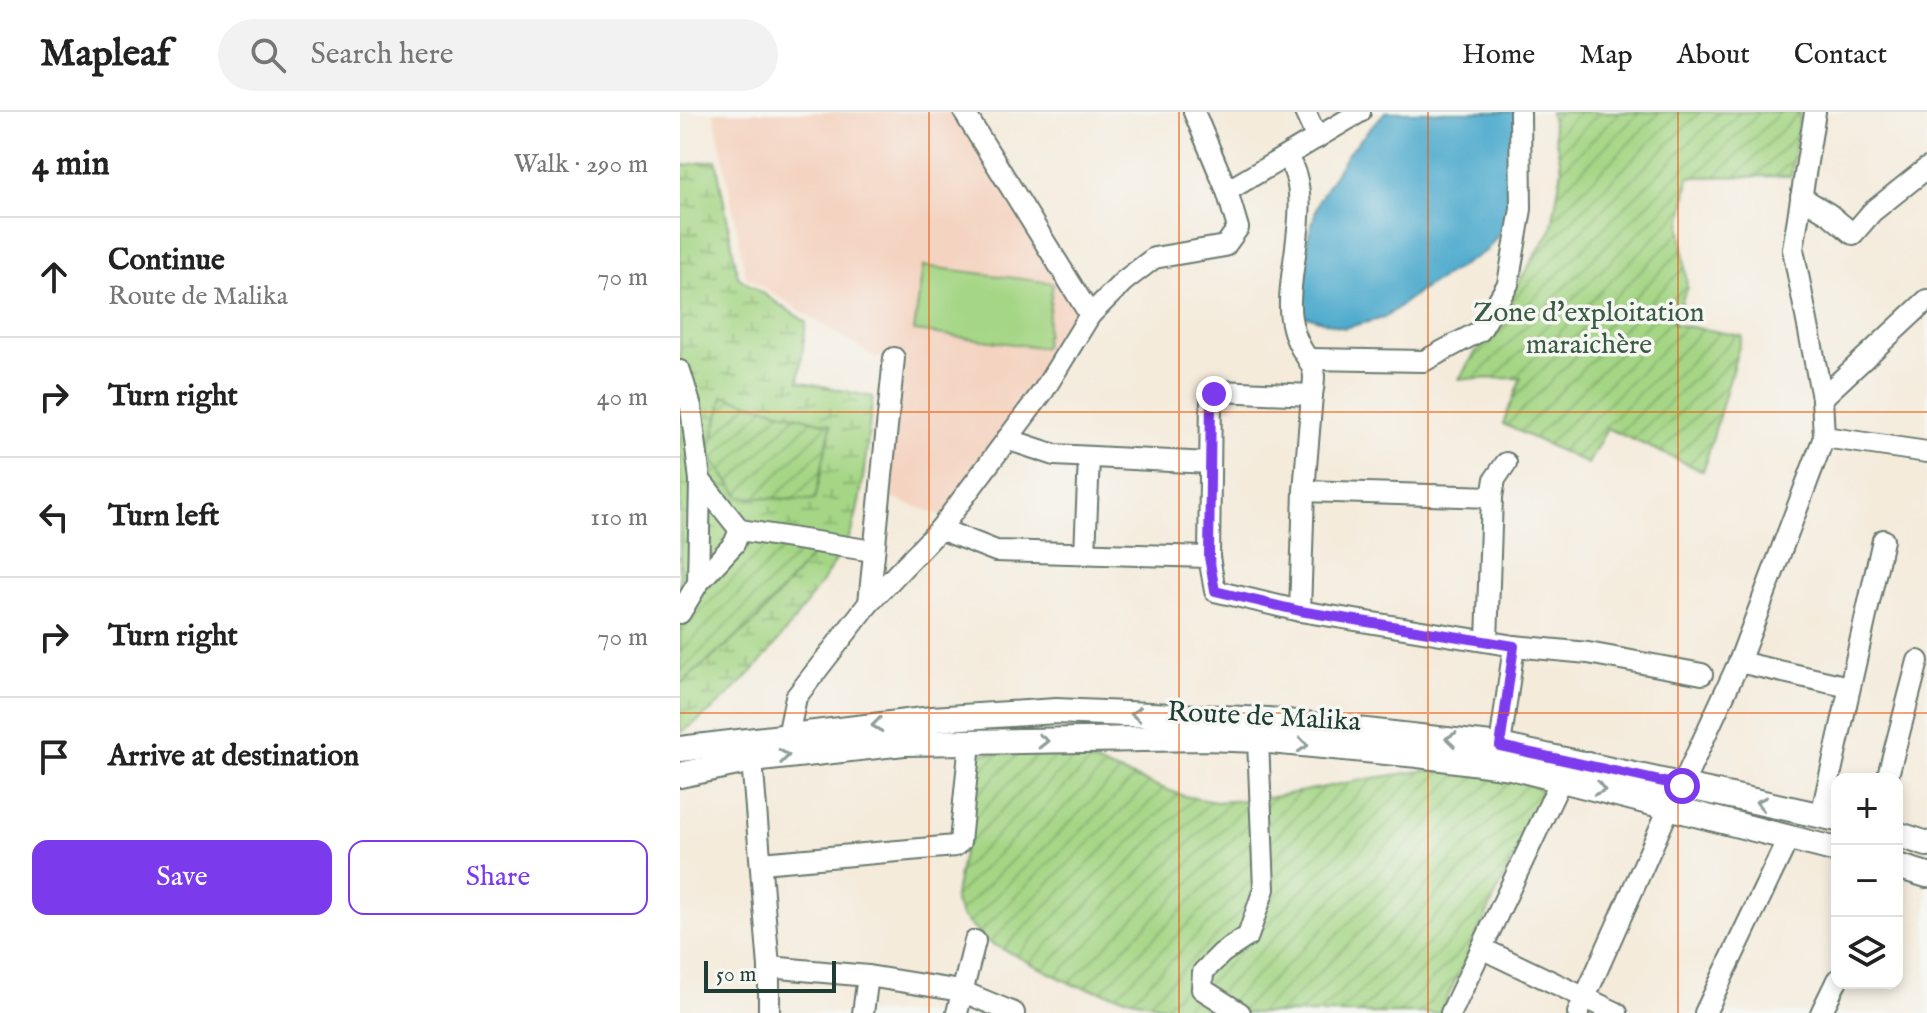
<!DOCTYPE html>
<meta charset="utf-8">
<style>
body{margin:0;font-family:"IM FELL English",serif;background:#f2f2f2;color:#222}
.controls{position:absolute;right:24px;bottom:24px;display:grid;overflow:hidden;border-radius:16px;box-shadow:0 4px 12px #0003}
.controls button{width:72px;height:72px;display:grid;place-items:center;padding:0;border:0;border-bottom:2px solid #e0e0e0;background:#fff;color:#222;font:40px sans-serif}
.scale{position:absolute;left:24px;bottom:20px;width:132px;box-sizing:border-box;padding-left:8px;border:4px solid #1f3d34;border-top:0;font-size:22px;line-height:28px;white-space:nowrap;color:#1f3d34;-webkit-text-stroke:6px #f6f6f2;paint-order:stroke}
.stop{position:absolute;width:24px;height:24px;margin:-18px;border:6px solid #7c3aed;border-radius:50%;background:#fff}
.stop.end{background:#7c3aed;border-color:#fff;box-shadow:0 2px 8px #0008}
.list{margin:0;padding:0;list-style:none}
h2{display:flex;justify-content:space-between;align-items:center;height:104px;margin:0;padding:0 32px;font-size:34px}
h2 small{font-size:26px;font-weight:400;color:#767676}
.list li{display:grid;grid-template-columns:52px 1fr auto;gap:24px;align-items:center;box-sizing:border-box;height:120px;padding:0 32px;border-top:2px solid #e0e0e0}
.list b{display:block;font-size:30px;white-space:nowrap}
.list p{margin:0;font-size:26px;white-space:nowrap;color:#767676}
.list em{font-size:26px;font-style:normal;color:#767676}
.actions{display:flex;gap:16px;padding:24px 32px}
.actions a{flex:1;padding:18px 0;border:2px solid #7c3aed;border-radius:16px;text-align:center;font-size:28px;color:#7c3aed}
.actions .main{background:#7c3aed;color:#fff}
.icon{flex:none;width:44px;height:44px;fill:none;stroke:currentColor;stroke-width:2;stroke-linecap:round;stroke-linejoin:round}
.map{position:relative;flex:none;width:1247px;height:901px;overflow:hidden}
header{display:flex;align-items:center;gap:48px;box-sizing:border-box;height:112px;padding:0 40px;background:#fff;border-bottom:2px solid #e0e0e0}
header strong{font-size:38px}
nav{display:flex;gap:44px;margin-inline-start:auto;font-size:28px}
.search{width:560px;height:72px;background:#f2f2f2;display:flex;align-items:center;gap:20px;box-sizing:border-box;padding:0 28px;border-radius:44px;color:#767676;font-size:30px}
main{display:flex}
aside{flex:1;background:#fff}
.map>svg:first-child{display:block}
.built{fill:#f4d3c0}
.wetland{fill:url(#wetland-marsh);stroke:#628a5c;stroke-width:2}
.garden{fill:url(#garden-furrows);stroke:#628a5c;stroke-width:2}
.pitch{fill:#a5d685;stroke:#628a5c;stroke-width:2}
.water{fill:#4fabcd;stroke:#377480;stroke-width:2}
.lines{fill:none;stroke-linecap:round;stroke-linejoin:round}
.minor-casing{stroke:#6a7a6e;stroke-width:24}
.major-casing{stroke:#6a7a6e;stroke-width:28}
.minor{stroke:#fff;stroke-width:20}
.major{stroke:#fff;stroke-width:24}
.oneway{stroke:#8f9e9a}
.route{stroke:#7c3aed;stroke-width:10}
.grid{fill:none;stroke:#e8590c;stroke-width:2;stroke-opacity:0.55}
.labels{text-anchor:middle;stroke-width:7;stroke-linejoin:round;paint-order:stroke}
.park-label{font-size:28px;fill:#3a5c44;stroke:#f6f6f2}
.street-label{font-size:28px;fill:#1f3d34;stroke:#f6f6f2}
</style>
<header>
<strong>Mapleaf</strong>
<div class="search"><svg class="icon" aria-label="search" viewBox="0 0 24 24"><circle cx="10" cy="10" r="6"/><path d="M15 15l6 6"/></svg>Search here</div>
<nav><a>Home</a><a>Map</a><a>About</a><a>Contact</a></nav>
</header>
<main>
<aside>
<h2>4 min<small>Walk · 290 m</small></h2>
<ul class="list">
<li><svg class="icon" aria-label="ahead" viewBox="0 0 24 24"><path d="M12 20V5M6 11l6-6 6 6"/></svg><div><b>Continue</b><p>Route de Malika</p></div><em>70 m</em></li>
<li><svg class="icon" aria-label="right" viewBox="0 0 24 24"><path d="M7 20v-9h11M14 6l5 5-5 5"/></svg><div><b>Turn right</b></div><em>40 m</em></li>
<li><svg class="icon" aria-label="left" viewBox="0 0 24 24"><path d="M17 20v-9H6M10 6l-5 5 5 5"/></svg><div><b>Turn left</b></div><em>110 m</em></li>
<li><svg class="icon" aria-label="right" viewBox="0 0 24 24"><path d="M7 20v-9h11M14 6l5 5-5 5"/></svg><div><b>Turn right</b></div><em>70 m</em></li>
<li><svg class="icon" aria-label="arrive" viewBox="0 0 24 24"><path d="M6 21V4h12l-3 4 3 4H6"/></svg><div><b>Arrive at destination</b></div></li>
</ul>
<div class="actions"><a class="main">Save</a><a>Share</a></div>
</aside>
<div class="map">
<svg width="1247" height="901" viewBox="0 0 1247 901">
<defs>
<pattern id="wetland-marsh" width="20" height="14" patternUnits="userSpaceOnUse" patternTransform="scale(2)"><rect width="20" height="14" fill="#a5d685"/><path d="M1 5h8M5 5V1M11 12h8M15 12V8" fill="none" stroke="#86af6e"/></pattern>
<pattern id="garden-furrows" width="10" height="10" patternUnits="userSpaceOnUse" patternTransform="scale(2)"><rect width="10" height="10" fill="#a5d685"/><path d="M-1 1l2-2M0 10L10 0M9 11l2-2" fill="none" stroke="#86af6e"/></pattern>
</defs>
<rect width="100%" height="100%" fill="#f6f6f2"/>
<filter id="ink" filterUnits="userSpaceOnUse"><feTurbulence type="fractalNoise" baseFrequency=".0125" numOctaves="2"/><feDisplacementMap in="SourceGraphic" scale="16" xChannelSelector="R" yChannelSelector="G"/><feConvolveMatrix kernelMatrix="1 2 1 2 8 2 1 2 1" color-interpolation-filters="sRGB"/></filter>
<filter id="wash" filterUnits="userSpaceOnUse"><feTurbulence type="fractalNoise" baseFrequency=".006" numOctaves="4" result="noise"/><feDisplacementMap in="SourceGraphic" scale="32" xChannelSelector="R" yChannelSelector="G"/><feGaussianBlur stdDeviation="1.8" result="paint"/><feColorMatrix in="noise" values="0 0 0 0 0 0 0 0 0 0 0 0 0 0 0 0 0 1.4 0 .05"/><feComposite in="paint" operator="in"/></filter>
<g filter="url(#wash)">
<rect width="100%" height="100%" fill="#f4ebdb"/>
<path class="built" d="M34 0H275L392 181 394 216 364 267 263 404 204 384 225 246 195 245 66 165Z"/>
<path class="wetland" d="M36 48 58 165 126 210 119 269 193 285C187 325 184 382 172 418 165 437 152 454 141 471 102 527 59 584 0 621V54Z"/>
<g class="garden">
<path d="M870 0H1120L1111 64 1009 65 1001 115 1007 175 993 212 1062 224 1023 359 927 316 908 352 823 312 841 266 779 267 871 118 882 57Z"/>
<path d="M43 284 151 313 135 388 60 385 29 343Z"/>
<path d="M71 423 140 434 75 510 0 572V502Z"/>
<path d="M293 641 391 642 504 684 536 690 582 687 687 667 747 658 800 662 848 672 865 679 760 901H499L485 895 394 873 306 829 281 804 274 788 283 741V703Z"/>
</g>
<path class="pitch" d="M243 154 373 171 364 236 234 219Z"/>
<path class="water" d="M705 0H843L832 104 807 138 737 181 704 206 664 216 623 203 612 181 639 88 668 41Z"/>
</g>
<g filter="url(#ink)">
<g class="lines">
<defs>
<g id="minor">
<path d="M284 0 410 203"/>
<path d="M625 0 637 26"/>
<path d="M606 45C635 79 608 155 610 196 610 206 614 223 619 232 624 244 634 251 634 265 634 271 633 278 632 283L539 279 531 286 529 445 535 479 620 499 834 534 908 541 1022 562"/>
<path d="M547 79 680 0"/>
<path d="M1121 85 1149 102 1173 122 1192 100 1247 56"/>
<path d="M630 247 744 249 800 219 828 172 841 97 840 0"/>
<path d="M0 259 11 295 20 368 18 471 0 501"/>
<path d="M1142 286 1247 188"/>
<path d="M1144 325 1247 340"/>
<path d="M327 327 375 343 529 351"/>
<path d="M20 368 60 418 193 439"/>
<path d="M624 379 812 385"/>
<path d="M260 417 316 439 529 445"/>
<path d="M405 442 409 345"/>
<path d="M18 471 54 432 60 418"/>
<path d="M189 491 214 246"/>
<path d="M620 499 624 379 632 283"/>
<path d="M807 529 812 385 815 367 826 351"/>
<path d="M1059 550 1169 575"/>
<path d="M108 624 116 585 189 491 260 417 364 278 410 203 444 169 474 146 545 134 558 116 547 79 514 0"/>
<path d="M820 634 834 534"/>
<path d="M72 648 89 855V901"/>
<path d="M1207 667 1238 549"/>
<path d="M1002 674 1059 550 1144 325 1142 286 1113 137 1135 0"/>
<path d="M1141 704 1203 428"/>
<path d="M81 751 275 734 280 730 290 630"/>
<path d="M803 837 937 901"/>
<path d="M89 855 188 864 281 879 334 901"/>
<path d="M183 901 188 864"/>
<path d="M277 901 295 829"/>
<path d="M560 901 522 877 523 860 542 841 568 824 584 777 578 628"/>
<path d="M771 901 881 668"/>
<path d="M898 901 990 694"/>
<path d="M1025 901 1109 725"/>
<path d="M1141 901 1157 868"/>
</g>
<g id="major">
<path d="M0 637 252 607 376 599 588 608 820 634 1157 707"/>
<path d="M0 663 72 648 224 631 525 626 578 628 738 643 831 655 1157 738"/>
<path d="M1217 722 1247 732"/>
<path d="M1217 754 1247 763"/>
</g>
</defs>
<use href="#minor" class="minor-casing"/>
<use href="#major" class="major-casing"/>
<use href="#minor" class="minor"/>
<use href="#major" class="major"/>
</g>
<defs><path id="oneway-chevron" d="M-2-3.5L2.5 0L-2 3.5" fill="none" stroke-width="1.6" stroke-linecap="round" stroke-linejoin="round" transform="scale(2)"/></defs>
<g class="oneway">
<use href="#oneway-chevron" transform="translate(456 602) rotate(-177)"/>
<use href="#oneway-chevron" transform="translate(197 613) rotate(173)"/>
<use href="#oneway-chevron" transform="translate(771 627) rotate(-173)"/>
<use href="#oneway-chevron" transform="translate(363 629) rotate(-1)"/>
<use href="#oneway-chevron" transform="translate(623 633) rotate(5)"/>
<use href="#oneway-chevron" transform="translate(104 644) rotate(-7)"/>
<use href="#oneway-chevron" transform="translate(920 677) rotate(14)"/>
<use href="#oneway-chevron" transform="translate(1081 691) rotate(-168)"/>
</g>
</g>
<g class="lines" filter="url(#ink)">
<path class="route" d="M534 282 531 286 529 445 535 479 620 499 834 534 820 634 1002 674"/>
</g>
<path class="grid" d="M249 0V901M499 0V901M748 0V901M998 0V901M0 300H1247M0 601H1247"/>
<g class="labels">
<g class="park-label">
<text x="909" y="209">Zone d'exploitation<tspan x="909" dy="32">maraichère</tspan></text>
</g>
<g class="street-label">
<text transform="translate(584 603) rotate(3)" y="10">Route de Malika</text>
</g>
</g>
</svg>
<div class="controls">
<button>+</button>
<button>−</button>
<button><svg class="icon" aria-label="layers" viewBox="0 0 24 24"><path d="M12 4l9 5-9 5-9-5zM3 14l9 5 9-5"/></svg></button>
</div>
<div class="scale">50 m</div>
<div class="stop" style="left:1002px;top:674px"></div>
<div class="stop end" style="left:534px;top:282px"></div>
</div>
</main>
